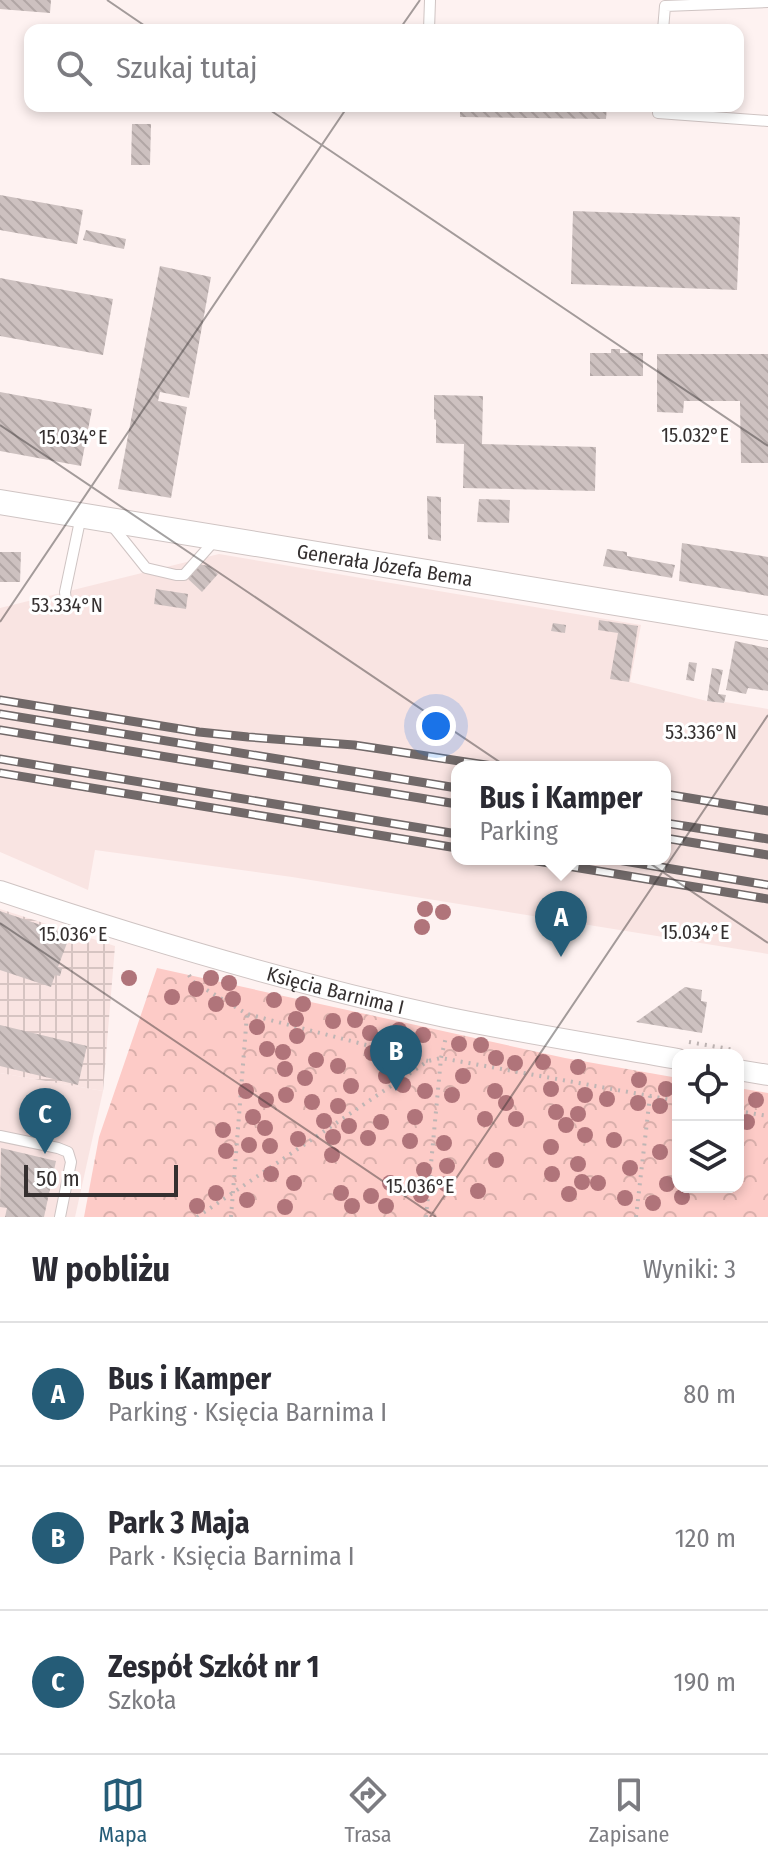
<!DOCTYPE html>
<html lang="pl">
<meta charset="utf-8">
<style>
body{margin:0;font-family:"Fira Sans Condensed",sans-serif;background:#f2f2f3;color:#2b2b33}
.controls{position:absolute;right:24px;bottom:24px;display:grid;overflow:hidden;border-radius:16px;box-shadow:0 4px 12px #0003}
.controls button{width:72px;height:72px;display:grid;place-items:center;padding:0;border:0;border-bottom:2px solid #e1e1e2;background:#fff;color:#2b2b33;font:40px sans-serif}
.scale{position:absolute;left:24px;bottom:20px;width:154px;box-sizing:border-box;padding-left:8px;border:4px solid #353030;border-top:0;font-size:22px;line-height:28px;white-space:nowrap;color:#353030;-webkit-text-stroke:6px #fff;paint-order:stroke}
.you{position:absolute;left:436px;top:726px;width:28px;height:28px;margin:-20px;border:6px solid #fff;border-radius:50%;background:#1a73e8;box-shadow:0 0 0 12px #1a73e833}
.badge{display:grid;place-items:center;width:52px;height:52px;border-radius:50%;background:#255c77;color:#fff;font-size:26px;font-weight:700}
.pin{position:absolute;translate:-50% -66px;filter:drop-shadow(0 2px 4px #0008)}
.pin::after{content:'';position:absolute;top:42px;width:28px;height:24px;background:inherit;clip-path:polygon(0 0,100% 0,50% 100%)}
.popup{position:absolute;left:451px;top:761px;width:220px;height:104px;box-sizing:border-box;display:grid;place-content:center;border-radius:16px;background:#fff;filter:drop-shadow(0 2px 6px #0005);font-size:26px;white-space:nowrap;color:#7c7c81}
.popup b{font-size:30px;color:#2b2b33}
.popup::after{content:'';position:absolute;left:50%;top:100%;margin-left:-16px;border:16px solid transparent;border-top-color:#fff}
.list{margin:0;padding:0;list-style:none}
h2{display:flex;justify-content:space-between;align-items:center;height:104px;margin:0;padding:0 32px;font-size:34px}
h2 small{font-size:26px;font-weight:400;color:#7c7c81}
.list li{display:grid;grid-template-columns:52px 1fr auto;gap:24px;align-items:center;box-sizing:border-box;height:144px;padding:0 32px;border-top:2px solid #e1e1e2}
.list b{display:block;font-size:30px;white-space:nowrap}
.list p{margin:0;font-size:26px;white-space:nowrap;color:#7c7c81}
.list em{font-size:26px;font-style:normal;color:#7c7c81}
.icon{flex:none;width:44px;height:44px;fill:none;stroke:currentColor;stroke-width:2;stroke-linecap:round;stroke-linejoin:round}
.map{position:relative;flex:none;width:768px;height:1217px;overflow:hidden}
.search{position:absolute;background:#fff;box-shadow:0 4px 12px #0003;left:24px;right:24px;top:24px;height:88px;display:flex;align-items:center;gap:20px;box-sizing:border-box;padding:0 28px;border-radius:16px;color:#7c7c81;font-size:30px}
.sheet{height:536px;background:#fff}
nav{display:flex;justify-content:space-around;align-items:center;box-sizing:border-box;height:112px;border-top:2px solid #e1e1e2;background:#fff;font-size:22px;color:#7c7c81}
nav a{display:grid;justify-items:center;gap:4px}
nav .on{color:#255c77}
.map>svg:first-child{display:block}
.built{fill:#f9e4e2;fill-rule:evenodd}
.industrial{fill:url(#industrial-grid)}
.park{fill:url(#park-crowns)}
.building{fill:url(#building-back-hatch)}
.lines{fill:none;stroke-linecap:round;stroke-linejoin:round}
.service-casing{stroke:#cfc4c3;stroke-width:12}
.minor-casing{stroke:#cfc4c3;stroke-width:22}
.tertiary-casing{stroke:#cfc4c3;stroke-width:26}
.path{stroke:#bfb5b4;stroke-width:4;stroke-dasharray:2 6;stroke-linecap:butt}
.service{stroke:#fff;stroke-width:10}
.minor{stroke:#fff;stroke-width:20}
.tertiary{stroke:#fff;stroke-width:24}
.rail-casing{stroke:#716969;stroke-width:9}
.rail{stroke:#fff;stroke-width:6;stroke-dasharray:18;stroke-linecap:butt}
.tree{fill:#b0747a}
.ticks{fill:none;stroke:#353030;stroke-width:2;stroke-opacity:0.45}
.labels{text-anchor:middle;stroke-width:6;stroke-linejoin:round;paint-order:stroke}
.street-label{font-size:20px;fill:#353030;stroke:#fff}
.ticks-label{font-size:20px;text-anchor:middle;fill:#353030;stroke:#fff;stroke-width:6;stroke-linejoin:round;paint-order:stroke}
</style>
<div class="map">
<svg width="768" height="1217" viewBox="0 0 768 1217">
<defs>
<pattern id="industrial-grid" width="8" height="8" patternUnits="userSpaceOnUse" patternTransform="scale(2)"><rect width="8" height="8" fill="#f9e4e2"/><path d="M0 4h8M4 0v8" fill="none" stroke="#d6c4c2"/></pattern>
<pattern id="park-crowns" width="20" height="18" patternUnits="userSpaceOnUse" patternTransform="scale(2)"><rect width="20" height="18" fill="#fdcbc7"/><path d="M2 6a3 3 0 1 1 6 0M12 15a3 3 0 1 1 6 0" fill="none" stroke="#d9afab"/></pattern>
<pattern id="building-back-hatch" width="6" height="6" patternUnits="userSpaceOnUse" patternTransform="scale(2)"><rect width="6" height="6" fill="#cdc1c0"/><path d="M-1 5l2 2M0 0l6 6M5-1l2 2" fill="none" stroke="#b1a6a5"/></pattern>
</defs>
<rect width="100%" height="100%" fill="#fef2f1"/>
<g class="built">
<path d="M219 554 641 625 630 682 707 701 724 703 725 702 768 709V954L292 877 95 850 88 890 0 852V608ZM457 767H665V859H457Z"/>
<path d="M0 1073 103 1091 75 1217H0Z"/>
</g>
<path class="industrial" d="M0 909 115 946 103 1091 0 1073Z"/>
<path class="park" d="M157 968 565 1058 678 1078V1187H738V1088L768 1093V1217H84L99 1137Z"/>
<g class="building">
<path d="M0 0H51L50 13 0 9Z"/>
<path d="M460 106H607L606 119 460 117Z"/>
<path d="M132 124H151L150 165H131Z"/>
<path d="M0 195 83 210 77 244 0 230Z"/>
<path d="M573 211 740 217 737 290 571 284Z"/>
<path d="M86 230 126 239 124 249 83 240Z"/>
<path d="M160 266 211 277 189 398 160 392 158 401 187 407 171 498 118 489Z"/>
<path d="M0 278 113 299 103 355 0 336Z"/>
<path d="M611 349H620V353H643V376H590V353H611Z"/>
<path d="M657 354H768V463H741L740 401H684L683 413 657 412Z"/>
<path d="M0 392 92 409 81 466 0 451Z"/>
<path d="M434 395 483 396 482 444 596 447 595 491 463 488 464 444 436 443V420L434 419Z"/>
<path d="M427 496 441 497V541L428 539Z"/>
<path d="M479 499 510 500 509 523 477 522Z"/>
<path d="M682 543 768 557V596L679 581Z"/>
<path d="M607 549 627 552V556L675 565 672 578 603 566Z"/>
<path d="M0 552H21L20 582H0Z"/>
<path d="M198 564 209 566 218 574 202 592 186 577Z"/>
<path d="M156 589 188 594 186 609 154 604Z"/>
<path d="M599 620 638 626 629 682 610 679 618 633 598 630Z"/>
<path d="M553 623 566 625 565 633 551 631Z"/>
<path d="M735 641 768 648V691L748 688 746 694 726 690Z"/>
<path d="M689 662 697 663 694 681 686 680Z"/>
<path d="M712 668 723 670 718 694 726 695 724 703 707 701Z"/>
<path d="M0 911 70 935 58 967 62 969 60 976 55 975 51 987 0 970Z"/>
<path d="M685 987 702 990 701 1001 707 1002 702 1033 636 1022Z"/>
<path d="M0 1025 87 1046 78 1085 0 1066Z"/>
<path d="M1 1148 56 1161 44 1217H5L7 1208 0 1207Z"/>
</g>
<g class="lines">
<defs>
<g id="service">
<path d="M429 30 430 0"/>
<path d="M663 30 665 6 768 2"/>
<path d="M658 106V113L768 121"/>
<path d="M110 523 146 568 176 575H184L215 540"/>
<path d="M66 602 65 592 81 516"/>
<path d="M0 1136 58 1148 68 1152 71 1162 60 1217"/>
</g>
<g id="minor">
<path id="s1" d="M0 891C146 940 294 984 445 1017 522 1033 600 1045 678 1059"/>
<path d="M738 1070 768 1075"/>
</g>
<g id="tertiary">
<path id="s2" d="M0 502 768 628"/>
</g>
</defs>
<use href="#service" class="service-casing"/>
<use href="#minor" class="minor-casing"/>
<use href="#tertiary" class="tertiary-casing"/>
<g class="path">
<path d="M189 975 192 981 247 1014 428 1061"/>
<path d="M689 1042 735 1050"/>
<path d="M738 1111 768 1116"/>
<path d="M197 1217 428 1061 441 1058 678 1101"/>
<path d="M231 1217 247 1014"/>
<path d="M426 1217 441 1058 446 1037"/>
<path d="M636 1217 650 1096"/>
</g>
<use href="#service" class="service"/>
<use href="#minor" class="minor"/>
<use href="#tertiary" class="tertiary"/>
<defs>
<g id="rail">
<path d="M0 700 199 732 248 737 354 745 499 767"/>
<path d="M0 714 457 788"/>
<path d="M0 730 457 804"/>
<path d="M0 759 457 834"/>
<path d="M0 773 457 848"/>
<path d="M665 794 768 811"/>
<path d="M665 823 768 839"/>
<path d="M665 838 768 855"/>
<path d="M525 859 768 899"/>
<path d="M612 859 768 885"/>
</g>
</defs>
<use href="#rail" class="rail-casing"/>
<use href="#rail" class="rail"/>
</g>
<g class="tree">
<circle cx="425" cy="909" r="8"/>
<circle cx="443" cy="912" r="8"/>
<circle cx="422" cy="927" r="8"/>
<circle cx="129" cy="978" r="8"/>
<circle cx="211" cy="978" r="8"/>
<circle cx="229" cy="983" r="8"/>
<circle cx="196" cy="989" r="8"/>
<circle cx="172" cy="997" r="8"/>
<circle cx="233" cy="999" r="8"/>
<circle cx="274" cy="1000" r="8"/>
<circle cx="216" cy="1004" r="8"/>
<circle cx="303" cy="1004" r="8"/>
<circle cx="296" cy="1019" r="8"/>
<circle cx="355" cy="1020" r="8"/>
<circle cx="333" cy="1021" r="8"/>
<circle cx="257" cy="1027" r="8"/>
<circle cx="399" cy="1030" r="8"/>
<circle cx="370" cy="1033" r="8"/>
<circle cx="423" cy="1035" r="8"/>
<circle cx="297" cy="1036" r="8"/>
<circle cx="459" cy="1044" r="8"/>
<circle cx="481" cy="1045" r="8"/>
<circle cx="267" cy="1049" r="8"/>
<circle cx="406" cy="1050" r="8"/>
<circle cx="283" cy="1052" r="8"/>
<circle cx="372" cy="1053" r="8"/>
<circle cx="496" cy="1058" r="8"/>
<circle cx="316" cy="1060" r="8"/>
<circle cx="543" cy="1062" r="8"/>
<circle cx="515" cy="1063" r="8"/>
<circle cx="338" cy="1066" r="8"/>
<circle cx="578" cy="1067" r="8"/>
<circle cx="285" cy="1069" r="8"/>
<circle cx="386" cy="1076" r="8"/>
<circle cx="463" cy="1076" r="8"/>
<circle cx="305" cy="1078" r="8"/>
<circle cx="639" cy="1080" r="8"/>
<circle cx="403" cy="1085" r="8"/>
<circle cx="351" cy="1086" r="8"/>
<circle cx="551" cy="1089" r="8"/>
<circle cx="666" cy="1089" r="8"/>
<circle cx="246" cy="1091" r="8"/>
<circle cx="425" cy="1091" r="8"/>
<circle cx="495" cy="1091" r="8"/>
<circle cx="286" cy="1095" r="8"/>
<circle cx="452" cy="1095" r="8"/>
<circle cx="585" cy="1095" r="8"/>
<circle cx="607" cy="1099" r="8"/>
<circle cx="266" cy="1100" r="8"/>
<circle cx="756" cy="1100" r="8"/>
<circle cx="312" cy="1102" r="8"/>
<circle cx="506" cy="1103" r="8"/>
<circle cx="638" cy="1103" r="8"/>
<circle cx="338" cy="1106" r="8"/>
<circle cx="660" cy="1106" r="8"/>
<circle cx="556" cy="1112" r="8"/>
<circle cx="578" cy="1114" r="8"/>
<circle cx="253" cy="1117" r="8"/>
<circle cx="415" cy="1117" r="8"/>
<circle cx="485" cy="1119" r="8"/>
<circle cx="516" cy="1119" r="8"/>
<circle cx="324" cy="1121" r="8"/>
<circle cx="381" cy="1122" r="8"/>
<circle cx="747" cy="1122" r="8"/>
<circle cx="566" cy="1125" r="8"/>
<circle cx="349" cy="1126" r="8"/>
<circle cx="265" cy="1128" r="8"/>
<circle cx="223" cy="1130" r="8"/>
<circle cx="585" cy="1135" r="8"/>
<circle cx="333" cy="1137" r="8"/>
<circle cx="368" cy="1138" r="8"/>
<circle cx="298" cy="1139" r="8"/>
<circle cx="614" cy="1140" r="8"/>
<circle cx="410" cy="1141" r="8"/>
<circle cx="444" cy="1143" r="8"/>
<circle cx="249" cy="1145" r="8"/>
<circle cx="270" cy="1146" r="8"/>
<circle cx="551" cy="1147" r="8"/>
<circle cx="226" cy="1151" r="8"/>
<circle cx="660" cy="1152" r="8"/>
<circle cx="332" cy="1155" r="8"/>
<circle cx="496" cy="1160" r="8"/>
<circle cx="578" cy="1164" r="8"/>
<circle cx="447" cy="1166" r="8"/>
<circle cx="630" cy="1168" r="8"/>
<circle cx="424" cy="1170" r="8"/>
<circle cx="271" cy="1174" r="8"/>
<circle cx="552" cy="1174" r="8"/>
<circle cx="582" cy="1182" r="8"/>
<circle cx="294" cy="1183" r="8"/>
<circle cx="390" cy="1183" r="8"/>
<circle cx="598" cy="1183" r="8"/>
<circle cx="446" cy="1184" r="8"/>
<circle cx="667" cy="1184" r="8"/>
<circle cx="478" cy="1191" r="8"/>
<circle cx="216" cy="1193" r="8"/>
<circle cx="341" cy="1193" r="8"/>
<circle cx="569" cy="1194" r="8"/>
<circle cx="421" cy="1195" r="8"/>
<circle cx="371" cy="1196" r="8"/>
<circle cx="682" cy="1197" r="8"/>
<circle cx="625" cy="1198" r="8"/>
<circle cx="247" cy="1200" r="8"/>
<circle cx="653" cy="1203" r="8"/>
<circle cx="197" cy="1206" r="8"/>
<circle cx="352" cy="1206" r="8"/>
<circle cx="386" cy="1206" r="8"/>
<circle cx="285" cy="1207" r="8"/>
</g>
<path class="ticks" d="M107 0 151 30M399 30 420 0M264 106 768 446M0 425 768 943M0 622 348 106M0 923 436 1217M430 1217 768 715"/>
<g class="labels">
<g class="street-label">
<text dy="7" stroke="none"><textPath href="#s2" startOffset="390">Generała Józefa Bema</textPath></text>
<text dy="7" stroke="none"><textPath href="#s1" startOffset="350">Księcia Barnima I</textPath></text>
</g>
</g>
<g class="ticks-label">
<text x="695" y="442">15.032°E</text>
<text x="73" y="444">15.034°E</text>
<text x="67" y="612">53.334°N</text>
<text x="701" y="739">53.336°N</text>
<text x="695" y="939">15.034°E</text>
<text x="73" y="941">15.036°E</text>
<text x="420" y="1193">15.036°E</text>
</g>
</svg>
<div class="controls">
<button><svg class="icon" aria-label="locate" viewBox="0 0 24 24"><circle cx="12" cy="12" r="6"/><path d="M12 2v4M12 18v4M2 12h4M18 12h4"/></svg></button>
<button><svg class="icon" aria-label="layers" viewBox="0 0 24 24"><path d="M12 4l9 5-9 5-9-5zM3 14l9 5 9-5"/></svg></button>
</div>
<div class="scale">50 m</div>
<div class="you"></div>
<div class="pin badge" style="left:561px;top:957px">A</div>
<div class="popup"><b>Bus i Kamper</b>Parking</div>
<div class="pin badge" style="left:396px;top:1091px">B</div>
<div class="pin badge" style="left:45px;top:1154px">C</div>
<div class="search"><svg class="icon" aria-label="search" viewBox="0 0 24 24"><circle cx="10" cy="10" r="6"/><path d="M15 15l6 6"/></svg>Szukaj tutaj</div>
</div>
<section class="sheet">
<h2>W pobliżu<small>Wyniki: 3</small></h2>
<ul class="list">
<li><span class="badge">A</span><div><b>Bus i Kamper</b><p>Parking · Księcia Barnima I</p></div><em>80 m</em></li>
<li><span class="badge">B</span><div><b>Park 3 Maja</b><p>Park · Księcia Barnima I</p></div><em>120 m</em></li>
<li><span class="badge">C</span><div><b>Zespół Szkół nr 1</b><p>Szkoła</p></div><em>190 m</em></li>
</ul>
</section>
<nav>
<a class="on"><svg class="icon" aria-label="map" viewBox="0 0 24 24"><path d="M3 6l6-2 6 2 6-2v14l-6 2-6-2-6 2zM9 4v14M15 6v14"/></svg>Mapa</a>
<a><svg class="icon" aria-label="directions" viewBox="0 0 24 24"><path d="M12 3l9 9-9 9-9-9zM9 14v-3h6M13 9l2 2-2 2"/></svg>Trasa</a>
<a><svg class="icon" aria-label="saved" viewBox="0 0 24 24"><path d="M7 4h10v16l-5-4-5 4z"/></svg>Zapisane</a>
</nav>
